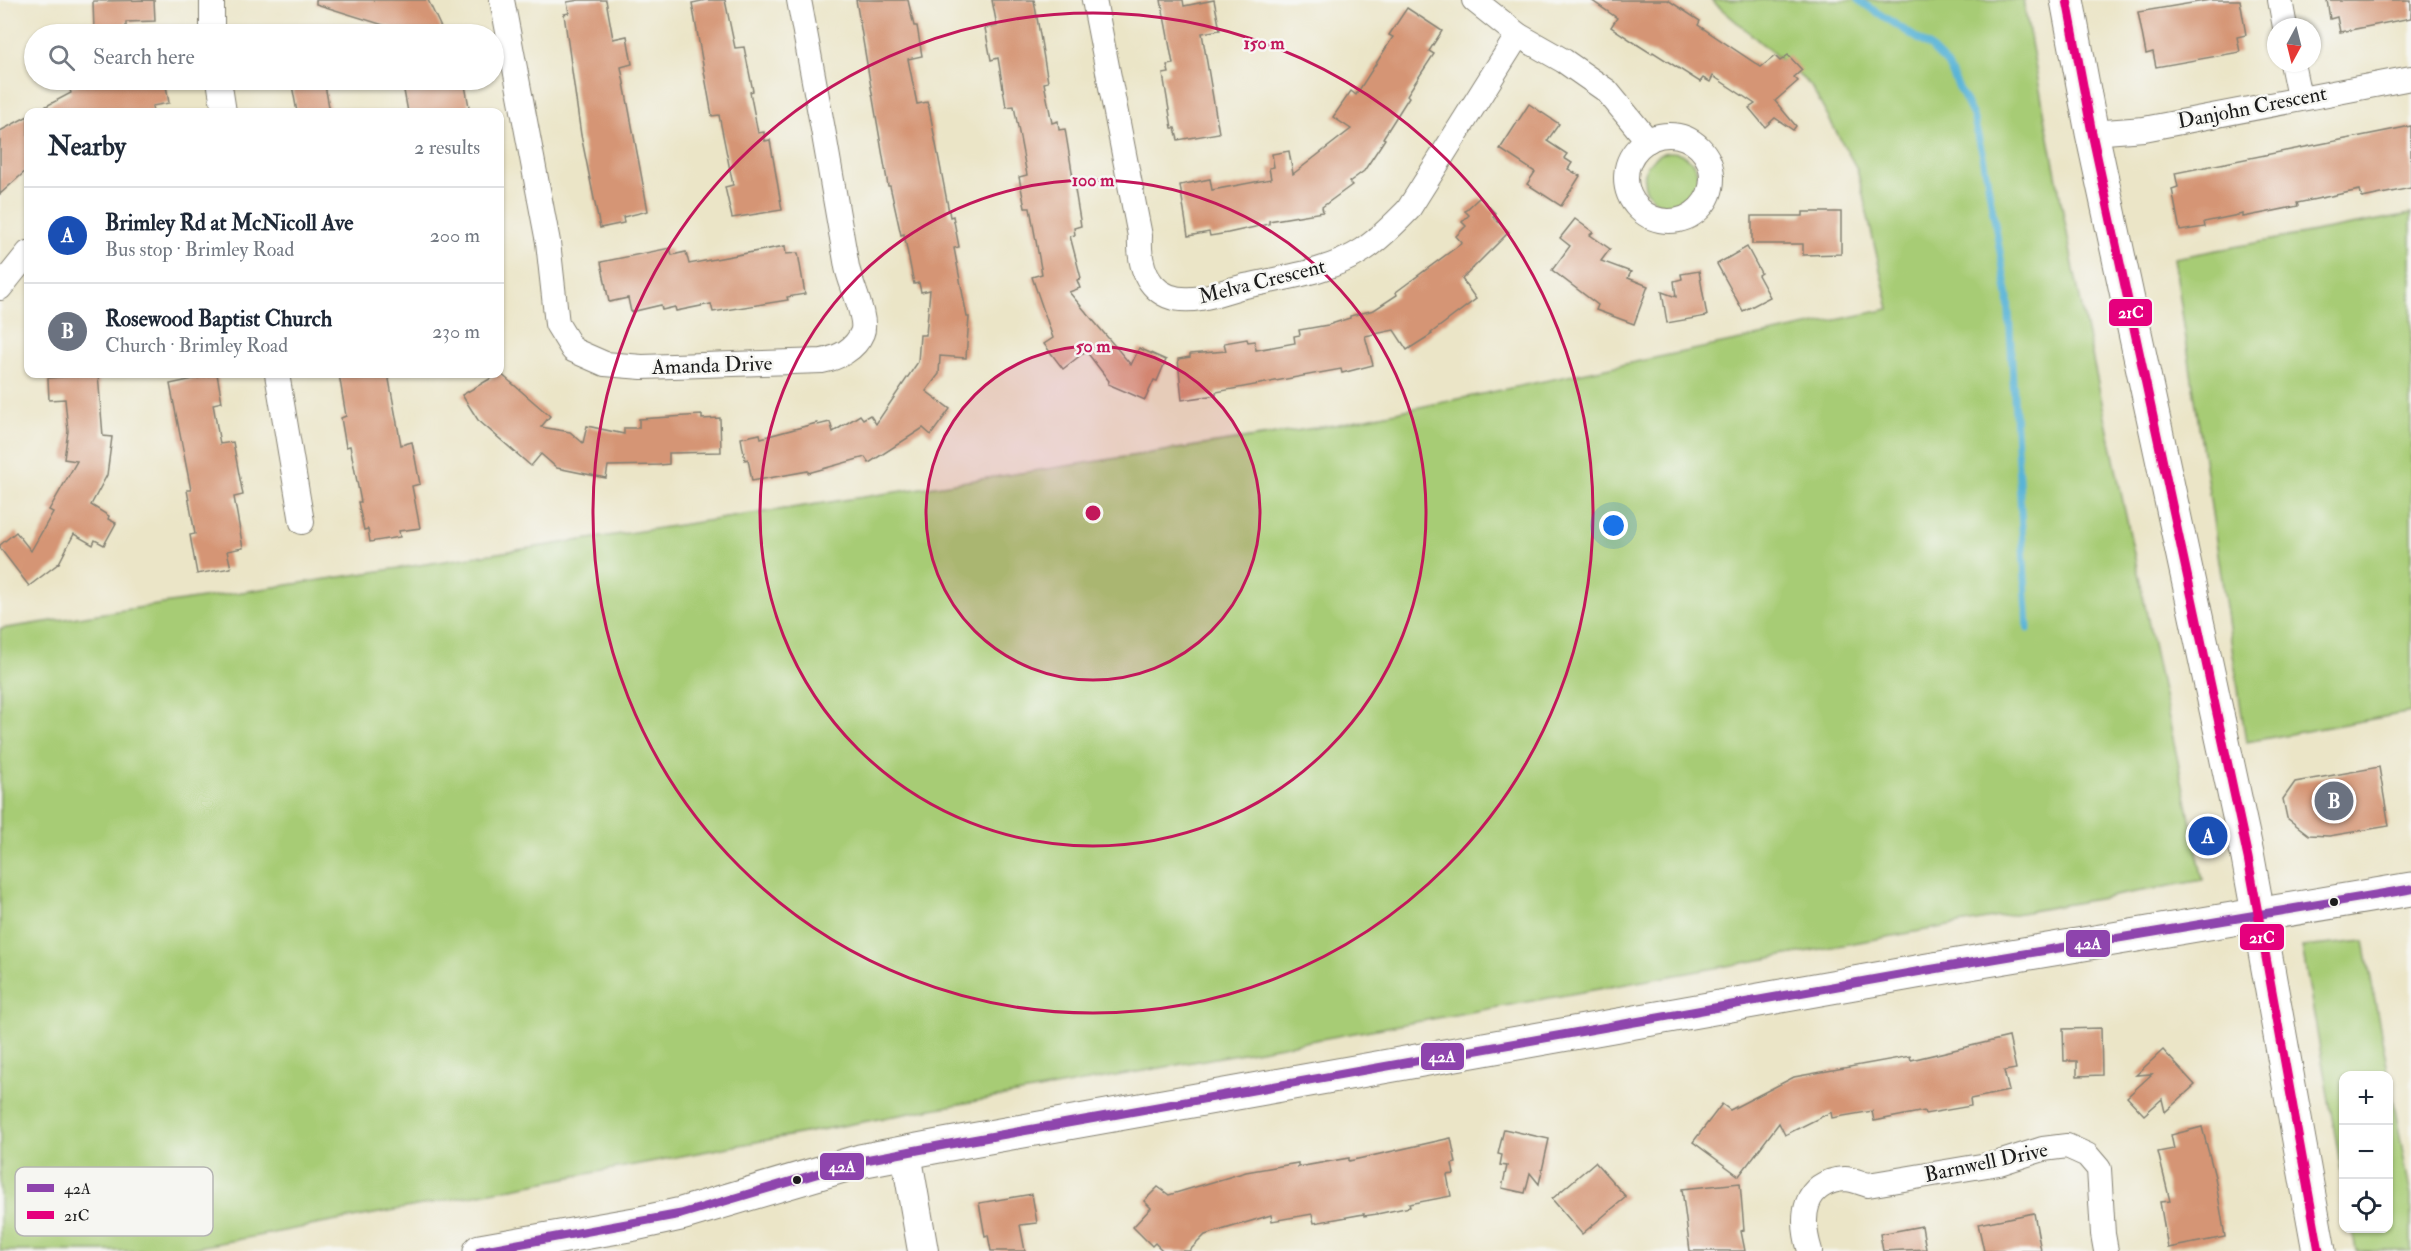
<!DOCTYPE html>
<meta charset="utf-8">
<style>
body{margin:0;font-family:"IM FELL Double Pica",serif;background:#f2f2f3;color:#1f2937}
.controls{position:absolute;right:18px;bottom:18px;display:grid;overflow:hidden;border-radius:12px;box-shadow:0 2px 4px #0004}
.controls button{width:54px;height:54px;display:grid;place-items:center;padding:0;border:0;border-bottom:2px solid #e0e1e3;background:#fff;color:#1f2937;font:30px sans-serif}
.compass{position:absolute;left:2267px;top:18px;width:54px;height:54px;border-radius:50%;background:#fff;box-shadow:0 2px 4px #0004;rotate:187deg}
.you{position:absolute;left:1614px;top:526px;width:21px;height:21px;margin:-15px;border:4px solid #fff;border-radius:50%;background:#1a73e8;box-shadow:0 0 0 9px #1a73e833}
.badge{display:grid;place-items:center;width:39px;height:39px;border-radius:50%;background:#b5179e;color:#fff;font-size:20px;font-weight:700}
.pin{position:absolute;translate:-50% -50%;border:3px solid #fff;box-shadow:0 2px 6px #0006}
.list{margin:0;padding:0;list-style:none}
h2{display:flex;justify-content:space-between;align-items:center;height:78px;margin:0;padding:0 24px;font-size:26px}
h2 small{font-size:20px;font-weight:400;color:#747a83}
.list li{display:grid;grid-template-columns:39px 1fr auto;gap:18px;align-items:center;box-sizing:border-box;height:96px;padding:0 24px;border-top:2px solid #e0e1e3}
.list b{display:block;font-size:22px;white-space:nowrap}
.list p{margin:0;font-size:20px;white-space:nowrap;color:#747a83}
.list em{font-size:20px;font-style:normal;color:#747a83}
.icon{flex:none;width:33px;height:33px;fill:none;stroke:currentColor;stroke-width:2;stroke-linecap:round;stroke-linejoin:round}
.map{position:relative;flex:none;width:2411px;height:1251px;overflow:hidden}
.search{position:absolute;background:#fff;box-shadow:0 2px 4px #0004;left:24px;top:24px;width:480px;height:66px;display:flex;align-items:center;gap:15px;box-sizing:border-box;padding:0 21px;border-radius:33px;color:#747a83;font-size:22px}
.panel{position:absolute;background:#fff;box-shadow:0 2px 4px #0004;left:24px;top:108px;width:480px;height:270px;border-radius:12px}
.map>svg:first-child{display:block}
.green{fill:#a7cc75;stroke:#627448;stroke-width:1.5}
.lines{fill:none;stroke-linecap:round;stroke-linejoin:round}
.stream{stroke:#59b4d7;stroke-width:7}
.building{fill:#d59574}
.minor-casing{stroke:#848072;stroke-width:26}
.tertiary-casing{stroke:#848072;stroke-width:32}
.secondary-casing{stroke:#848072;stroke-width:35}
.minor{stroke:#fff;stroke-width:24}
.tertiary{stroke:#fff;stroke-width:30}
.secondary{stroke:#fff;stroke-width:33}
.bus-1-casing{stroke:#f6f6f2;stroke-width:14}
.bus-2-casing{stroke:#f6f6f2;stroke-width:14}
.bus-1{stroke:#8e44ad;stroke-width:9}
.bus-2{stroke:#e5007d;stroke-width:9}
.ring{fill:none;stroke:#c2185b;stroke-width:3}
.bus-dot{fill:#1c1c1c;stroke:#f6f6f2;stroke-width:2}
.labels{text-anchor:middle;stroke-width:5;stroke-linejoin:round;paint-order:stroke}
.street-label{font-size:21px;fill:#1c1c1c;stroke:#f6f6f2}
.key{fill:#f6f6f2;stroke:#b5b5b2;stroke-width:1.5}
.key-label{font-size:16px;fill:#1c1c1c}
.centre{fill:#c2185b;stroke:#f6f6f2;stroke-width:3}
.ring-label{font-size:18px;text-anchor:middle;font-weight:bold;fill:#c2185b;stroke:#f6f6f2;stroke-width:5;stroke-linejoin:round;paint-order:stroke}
.line-badge{stroke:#f6f6f2;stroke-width:2}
.badge-label{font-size:16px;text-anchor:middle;font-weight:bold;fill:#fff}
</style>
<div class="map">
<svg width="2411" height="1251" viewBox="0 0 2411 1251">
<rect width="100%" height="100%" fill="#f6f6f2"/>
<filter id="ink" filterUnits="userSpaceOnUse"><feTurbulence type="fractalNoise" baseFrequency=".0167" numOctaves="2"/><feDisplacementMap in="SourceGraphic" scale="12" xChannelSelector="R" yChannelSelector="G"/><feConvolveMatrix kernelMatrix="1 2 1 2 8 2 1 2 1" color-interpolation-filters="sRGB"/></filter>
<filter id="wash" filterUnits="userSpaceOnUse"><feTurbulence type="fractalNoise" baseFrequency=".008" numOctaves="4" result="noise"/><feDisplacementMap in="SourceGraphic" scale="24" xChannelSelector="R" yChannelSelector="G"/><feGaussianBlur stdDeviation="1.35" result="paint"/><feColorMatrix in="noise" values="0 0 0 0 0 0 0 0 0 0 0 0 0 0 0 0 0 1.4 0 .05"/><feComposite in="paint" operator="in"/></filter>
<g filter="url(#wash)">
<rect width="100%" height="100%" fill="#ebe5c7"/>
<g class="green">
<path d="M1711 0H2023L2074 270 2203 880 921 1111 177 1251H0V629L1334 425 1889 309 1857 169 1810 85Z"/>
<circle cx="1671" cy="179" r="27"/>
<path d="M2411 214V712L2246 742 2174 258Z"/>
<path d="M2364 941 2411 1196V1251H2356L2352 1229 2388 1228V1076H2344L2343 1180 2302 947Z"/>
</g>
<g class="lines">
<path class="stream" d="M1858 0 1929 46 1947 64 1973 116 1983 156 2008 297 2028 629"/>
</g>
<g id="blocks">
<g class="building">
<path d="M154 0 155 21 126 22V30L94 31 93 1Z"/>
<path d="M316 0H428L444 34H412L316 4Z"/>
<path d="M579 0H606L613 39 627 36 632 64 621 67 648 211 623 217 624 223 600 228 581 135 564 14 569 13 567 2Z"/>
<path d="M706 0H725L735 48 744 47 753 91 750 92 758 133 764 132 765 141 770 140 782 210 732 218 725 187 733 185 719 115 712 116 692 3Z"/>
<path d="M856 0H908L914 26H917L922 56 908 59 917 104 927 102 929 108 950 217 953 216 959 247 954 248 967 317H969L966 358 940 356 939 374 926 391 950 409 931 435 923 428 869 463 865 457 808 473V471L752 481 748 459 745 460 741 438 760 434 761 438 817 423 818 425 830 422 833 432 860 415 863 419 870 415 876 424 918 362 920 335H926L930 290 921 292 919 283 914 284 904 234 901 235 890 186H888Z"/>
<path d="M992 0H1034L1048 82 1044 83 1052 123 1058 121 1059 130 1065 129 1081 226 1074 228 1075 235 1070 236 1081 278 1077 280 1080 288 1069 292 1131 365 1139 348 1166 360 1157 381 1154 380 1145 400 1108 384 1109 381 1086 351 1063 369 1044 344 1053 338 1032 277 1042 274 1030 208H1025L1019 177 1027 175 1014 106 1006 107 998 58 991 60 985 28 997 26Z"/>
<path d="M1161 0H1183L1184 6 1214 0 1220 30 1202 33 1219 133 1178 140 1175 128H1172L1163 74 1169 73 1167 65 1173 64Z"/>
<path d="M1591 0H1668L1700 21 1698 25 1761 67 1775 56 1780 61 1788 55 1802 70 1794 77 1798 81 1775 101 1796 126 1793 130 1775 118 1765 127 1749 108 1755 104 1713 76 1710 82 1703 78 1700 82 1653 52 1652 54 1638 45 1611 27 1617 18Z"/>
<path d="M2210 0H2240L2246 35 2237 37 2240 52 2156 67 2153 52 2146 54 2138 12Z"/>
<path d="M2327 0H2411V18L2340 32 2337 17 2330 19Z"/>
<path d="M1407 8 1442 31 1429 51 1434 54 1407 95 1409 97 1383 138 1385 139 1364 171 1349 182 1352 185 1322 207 1323 212 1269 221V224L1228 233 1210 236 1209 232 1188 236 1180 185 1210 179 1212 190 1271 179 1269 168 1274 167 1272 154 1289 151 1293 174 1351 129 1333 117 1351 91 1356 95 1393 37 1389 35Z"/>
<path d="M92 80H165L169 103 152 106 153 112H35L71 93 69 87Z"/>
<path d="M291 80H324L330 112H297Z"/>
<path d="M402 80H464L470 112H408Z"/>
<path d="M1529 104 1559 124 1547 141 1567 154 1564 158 1572 163 1568 169 1580 176 1561 206 1527 184 1535 172 1500 149Z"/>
<path d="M28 116V169L0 194V131Z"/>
<path d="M2411 126V188L2362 198 2360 190 2297 203 2298 206 2269 212 2243 217V214L2204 222 2205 227 2180 231 2172 189 2178 187 2175 173Z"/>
<path d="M1480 197 1496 214 1493 217 1509 232 1462 279 1476 299 1431 333 1432 334 1407 350 1394 330 1365 336 1373 365 1342 373 1341 369 1216 392V395L1182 400 1178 359 1190 357V354L1226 351 1224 343 1247 339 1248 342 1255 341 1256 350 1295 343 1294 336 1300 335 1299 330 1328 325 1350 318V316L1374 310 1397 295 1396 292 1462 243 1456 236 1466 226 1462 222 1469 215 1465 211Z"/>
<path d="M1803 212H1841V254L1803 255V244H1752V216H1803Z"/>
<path d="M1575 219 1593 232 1590 235 1610 249 1601 261 1631 272 1628 278 1648 286 1634 324 1596 310 1598 305 1552 270 1570 246 1560 238Z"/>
<path d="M785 246 786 254 798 253 805 294 787 297 788 300 713 312 711 304 676 311 675 307 662 310 661 305 631 312 628 298 609 302 601 262 670 248 672 255 686 252 689 264Z"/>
<path d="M1747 247 1761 273 1758 275 1770 297 1743 311 1717 264Z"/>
<path d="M1699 271 1707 316 1667 323 1662 292 1676 297 1674 281 1682 279 1681 274Z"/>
<path d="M500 373 550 416 541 427 570 432 583 443 587 426 624 434V428H639V419L702 415V419L720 418 721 452 669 453V464L659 465 608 466 606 478 557 468 541 454 531 466 478 420 462 395Z"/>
<path d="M98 374 103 436 112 437 107 475 91 505 109 516 108 519 116 523 104 545 95 540 93 545 74 534 59 563 29 586 0 548V545L16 532 31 551 53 512 49 510 77 461 64 459 68 431 65 399 49 400 48 378Z"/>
<path d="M217 374 222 402 213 404 220 444 233 442 243 495 234 497 243 548 227 551 231 568 197 574 190 535 195 534 187 490H191L170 384Z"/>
<path d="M339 374H388L401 445 412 442 420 484 412 486 420 528 399 531 400 537 370 542 368 529 364 530 358 502H361L350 446 346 447 341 418 346 416Z"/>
<path d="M2379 767 2389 826 2329 836 2309 835 2287 818 2283 799 2295 782Z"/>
<path d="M2101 1028 2102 1075 2077 1076V1061H2064L2063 1029Z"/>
<path d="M2009 1037 2016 1069 2004 1071 2009 1091 1970 1099 1971 1106 1925 1114 1924 1111 1874 1121 1872 1111 1832 1118 1831 1112 1785 1135 1779 1123 1739 1176 1693 1142 1722 1104 1730 1110 1794 1077 1910 1056 1911 1060Z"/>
<path d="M2163 1050 2195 1085 2165 1112 2162 1099 2144 1115 2127 1097 2152 1074 2136 1075Z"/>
<path d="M2202 1127 2215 1177 2225 1237 2168 1248 2160 1202 2170 1201 2158 1152 2174 1149 2171 1135Z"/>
<path d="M1504 1129 1549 1139 1539 1184 1530 1173 1525 1193 1502 1188 1507 1166 1500 1165 1502 1155 1498 1154Z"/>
<path d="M1451 1138 1456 1163 1452 1164 1454 1174 1447 1175 1451 1196 1409 1204 1410 1207 1377 1214 1364 1216V1214L1314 1223 1312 1214 1272 1221 1271 1215 1205 1235 1189 1251H1163L1155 1243 1152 1246 1133 1227 1151 1208 1144 1201 1158 1187 1169 1195 1246 1172 1298 1163V1167L1349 1158V1161Z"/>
<path d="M1595 1162 1626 1197 1582 1234 1552 1199Z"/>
<path d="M1740 1183 1744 1230 1741 1231 1745 1251H1690L1682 1189Z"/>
<path d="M1032 1194 1037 1223 1020 1225 1025 1251H991L988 1235 985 1236 979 1203Z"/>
<path d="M2034 1213 2041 1251H1984L1978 1224Z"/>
<path d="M1922 1226 1926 1249 1883 1251 1880 1234Z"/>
</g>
</g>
</g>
<g filter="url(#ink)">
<use href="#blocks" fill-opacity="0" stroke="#848072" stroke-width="1.5"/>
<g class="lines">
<defs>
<g id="minor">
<path d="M502 0 548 242 557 324 573 350 605 364 642 367 822 361C837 358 855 350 862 333 868 319 850 283 847 267 832 178 816 89 799 0"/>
<path d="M1094 0 1140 236C1138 276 1156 306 1201 298 1217 295 1233 288 1250 285 1287 277 1331 271 1363 250 1380 239 1394 224 1408 210L1518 35"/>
<path d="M1474 0 1518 35 1564 61 1607 91 1648 141"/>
<path d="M2280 0 2285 27"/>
<path d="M212 34V0"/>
<path d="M2292 63 2299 97"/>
<path d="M219 80 224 112"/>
<path d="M2092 133 2144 129 2411 78"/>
<circle cx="1669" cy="178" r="43"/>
<path d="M0 288 28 253"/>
<path d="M277 374 302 522"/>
<path d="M1810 1251C1800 1218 1802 1182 1845 1179 1852 1179 1861 1183 1868 1185L1999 1163 2043 1149 2067 1146 2087 1155 2099 1169 2103 1234 2106 1251"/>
</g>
<path id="tertiary" d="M906 1153 923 1251"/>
<g id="secondary">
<path d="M2067 0 2092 133 2248 858 2319 1251"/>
<path d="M480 1251 635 1224 681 1214 860 1161 944 1145 1916 972 2411 889"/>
</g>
</defs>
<use href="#minor" class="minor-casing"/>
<use href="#tertiary" class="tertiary-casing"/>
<use href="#secondary" class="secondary-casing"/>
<use href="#minor" class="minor"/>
<use href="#tertiary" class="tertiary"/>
<use href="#secondary" class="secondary"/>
<defs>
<path id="bus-1" d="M480 1251 681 1214 860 1161 944 1145 1916 972 2411 889"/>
<path id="bus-2" d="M2067 0 2092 133 2248 858 2319 1251"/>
</defs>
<use href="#bus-1" class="bus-1-casing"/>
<use href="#bus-2" class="bus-2-casing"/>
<use href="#bus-1" class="bus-1"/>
<use href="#bus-2" class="bus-2"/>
</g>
</g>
<circle cx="1093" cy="513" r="167" fill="#c2185b" fill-opacity=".12"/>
<g class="ring">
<circle cx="1093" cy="513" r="167"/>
<circle cx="1093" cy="513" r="333"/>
<circle cx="1093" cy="513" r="500"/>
</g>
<g class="bus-dot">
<circle cx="2334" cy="902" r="5"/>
<circle cx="797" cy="1180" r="5"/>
</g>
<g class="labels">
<g class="street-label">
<text transform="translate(2252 107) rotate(-11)" y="7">Danjohn Crescent</text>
<text transform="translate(1262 281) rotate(-14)" y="7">Melva Crescent</text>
<text transform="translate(712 365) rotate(-2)" y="7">Amanda Drive</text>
<text transform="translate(1986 1162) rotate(-12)" y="7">Barnwell Drive</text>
</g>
</g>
<rect x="15" y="1167" width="198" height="69" rx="9" class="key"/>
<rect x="27" y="1184" width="27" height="8" fill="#8e44ad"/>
<rect x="27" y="1211" width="27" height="8" fill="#e5007d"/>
<g class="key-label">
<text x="64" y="1194">42A</text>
<text x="64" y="1221">21C</text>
</g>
<circle cx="1093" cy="513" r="9" class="centre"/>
<g class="ring-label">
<text x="1264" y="49">150 m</text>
<text x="1093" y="186">100 m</text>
<text x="1093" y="352">50 m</text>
</g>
<g class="line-badge">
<rect x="2108" y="298" width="45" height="29" rx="6" fill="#e5007d"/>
<rect x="2239" y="923" width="46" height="28" rx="6" fill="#e5007d"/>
<rect x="2065" y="929" width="46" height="29" rx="6" fill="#8e44ad"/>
<rect x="1420" y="1042" width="45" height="29" rx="6" fill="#8e44ad"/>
<rect x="819" y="1152" width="46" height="29" rx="6" fill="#8e44ad"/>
</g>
<g class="badge-label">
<text x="2131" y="318">21C</text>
<text x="2262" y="943">21C</text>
<text x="2088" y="949">42A</text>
<text x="1442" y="1062">42A</text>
<text x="842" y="1172">42A</text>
</g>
</svg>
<div class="controls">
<button>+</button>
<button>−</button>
<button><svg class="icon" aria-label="locate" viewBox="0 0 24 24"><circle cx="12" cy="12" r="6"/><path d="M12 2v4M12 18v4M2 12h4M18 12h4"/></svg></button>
</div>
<svg class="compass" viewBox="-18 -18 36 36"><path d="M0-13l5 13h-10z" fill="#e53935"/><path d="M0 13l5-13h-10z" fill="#747a83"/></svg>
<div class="you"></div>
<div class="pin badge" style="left:2208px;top:836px;background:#1a4fb4">A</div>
<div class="pin badge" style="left:2334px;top:801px;background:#6b7280">B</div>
<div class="search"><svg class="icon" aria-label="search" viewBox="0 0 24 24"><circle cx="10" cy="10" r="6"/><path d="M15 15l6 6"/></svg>Search here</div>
<section class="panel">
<h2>Nearby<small>2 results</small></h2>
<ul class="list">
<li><span class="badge" style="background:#1a4fb4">A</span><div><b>Brimley Rd at McNicoll Ave</b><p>Bus stop · Brimley Road</p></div><em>200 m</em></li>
<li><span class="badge" style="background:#6b7280">B</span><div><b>Rosewood Baptist Church</b><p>Church · Brimley Road</p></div><em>230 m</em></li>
</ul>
</section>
</div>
